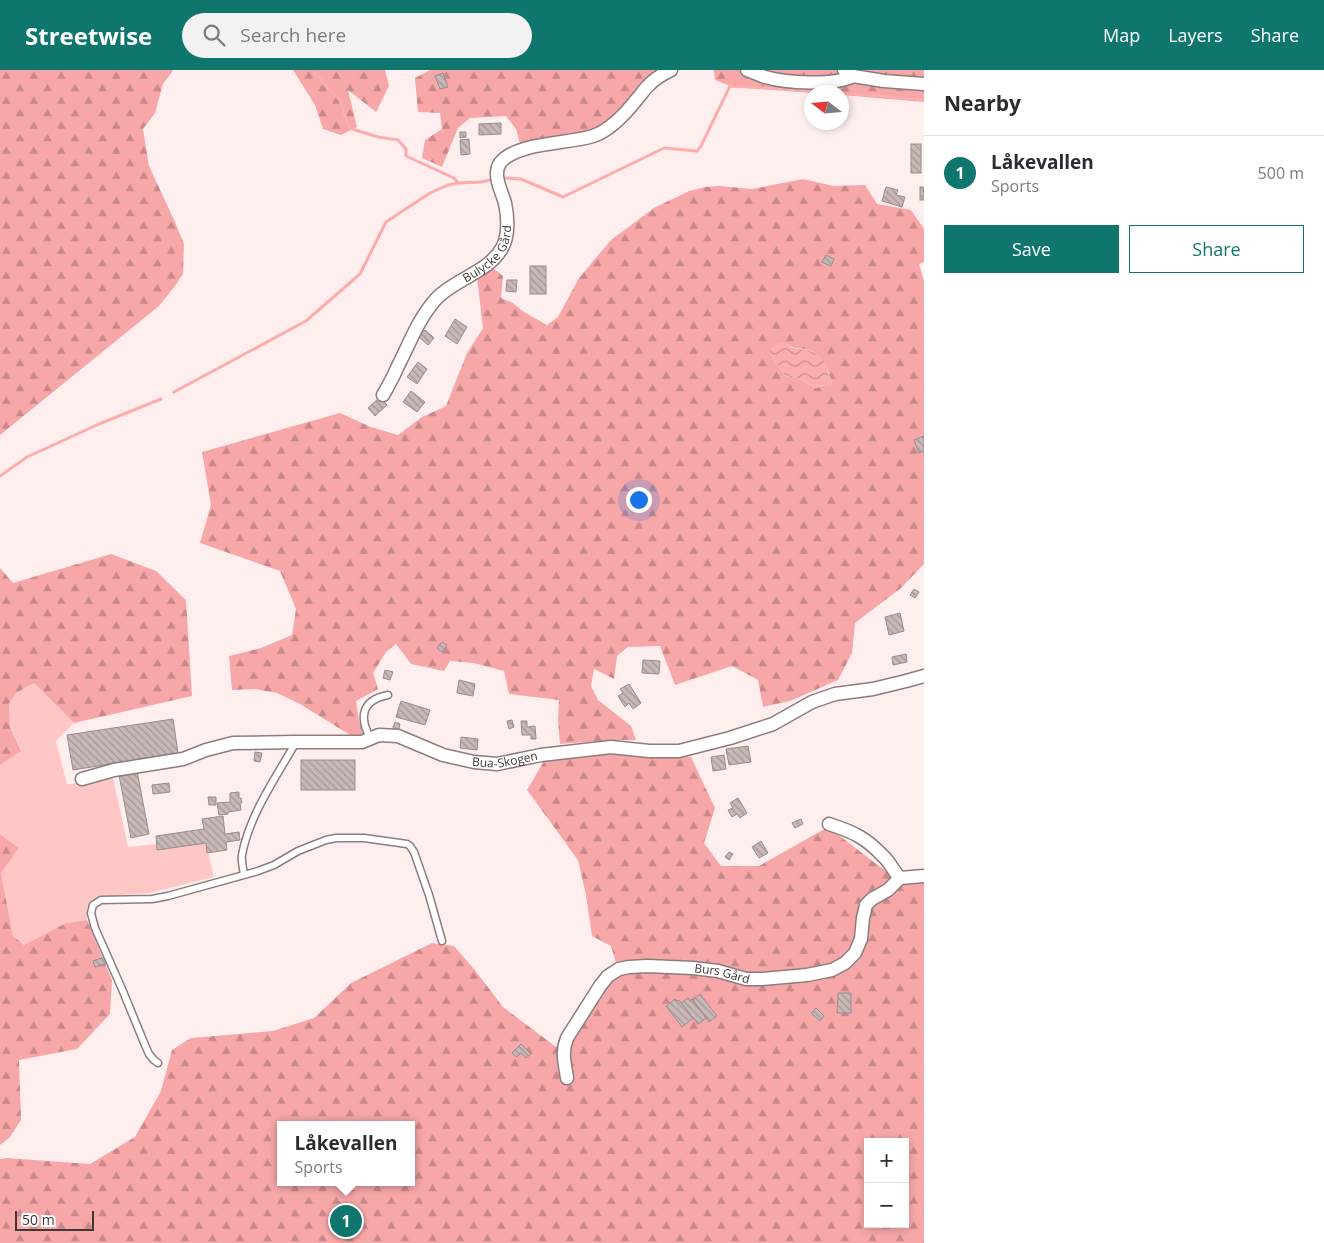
<!DOCTYPE html>
<meta charset="utf-8">
<style>
body{margin:0;font-family:"Open Sans",sans-serif;background:#f2f2f3;color:#2b2b33}
.controls{position:absolute;right:15px;bottom:15px;display:grid;overflow:hidden;border-radius:0px;box-shadow:0 2px 8px #0003}
.controls button{width:45px;height:45px;display:grid;place-items:center;padding:0;border:0;border-bottom:1px solid #e1e1e2;background:#fff;color:#2b2b33;font:25px sans-serif}
.compass{position:absolute;left:804px;top:15px;width:45px;height:45px;border-radius:50%;background:#fff;box-shadow:0 2px 8px #0003;rotate:286deg}
.scale{position:absolute;left:15px;bottom:12px;width:79px;box-sizing:border-box;padding-left:5px;border:2px solid #3e3837;border-top:0;font-size:14px;line-height:18px;white-space:nowrap;color:#3e3837;-webkit-text-stroke:4px #fff;paint-order:stroke}
.you{position:absolute;left:638px;top:429px;width:18px;height:18px;margin:-12px;border:4px solid #fff;border-radius:50%;background:#1a73e8;box-shadow:0 0 0 8px #1a73e833}
.badge{display:grid;place-items:center;width:32px;height:32px;border-radius:50%;background:#0f766e;color:#fff;font-size:16px;font-weight:700}
.pin{position:absolute;translate:-50% -50%;border:2px solid #fff;box-shadow:0 1px 5px #0006}
.popup{position:absolute;left:277px;top:1051px;width:138px;height:65px;box-sizing:border-box;display:grid;place-content:center;border-radius:0px;background:#fff;filter:drop-shadow(0 1px 4px #0005);font-size:16px;white-space:nowrap;color:#7c7c81}
.popup b{font-size:19px;color:#2b2b33}
.popup::after{content:'';position:absolute;left:50%;top:100%;margin-left:-10px;border:10px solid transparent;border-top-color:#fff}
.list{margin:0;padding:0;list-style:none}
h2{display:flex;justify-content:space-between;align-items:center;height:65px;margin:0;padding:0 20px;font-size:21px}
h2 small{font-size:16px;font-weight:400;color:#7c7c81}
.list li{display:grid;grid-template-columns:32px 1fr auto;gap:15px;align-items:center;box-sizing:border-box;height:75px;padding:0 20px;border-top:1px solid #e1e1e2}
.list b{display:block;font-size:19px;white-space:nowrap}
.list p{margin:0;font-size:16px;white-space:nowrap;color:#7c7c81}
.list em{font-size:16px;font-style:normal;color:#7c7c81}
.actions{display:flex;gap:10px;padding:15px 20px}
.actions a{flex:1;padding:11px 0;border:1px solid #0f766e;border-radius:0px;text-align:center;font-size:18px;color:#0f766e}
.actions .main{background:#0f766e;color:#fff}
.icon{flex:none;width:28px;height:28px;fill:none;stroke:currentColor;stroke-width:2;stroke-linecap:round;stroke-linejoin:round}
.map{position:relative;flex:none;width:924px;height:1173px;overflow:hidden}
header{display:flex;align-items:center;gap:30px;box-sizing:border-box;height:70px;padding:0 25px;background:#0f766e;color:#fff}
header strong{font-size:24px}
nav{display:flex;gap:28px;margin-inline-start:auto;font-size:18px}
.search{width:350px;height:45px;background:#f2f2f3;display:flex;align-items:center;gap:12px;box-sizing:border-box;padding:0 18px;border-radius:28px;color:#7c7c81;font-size:19px}
main{display:flex}
aside{flex:1;background:#fff}
.map>svg:first-child{display:block}
.green{fill:#fec7c6}
.forest{fill:url(#forest-firs);fill-rule:evenodd}
.water{fill:url(#water-waves)}
.lines{fill:none;stroke-linecap:round;stroke-linejoin:round}
.stream{stroke:#fcadad;stroke-width:3}
.building{fill:url(#building-back-hatch);stroke:#9b8c8c}
.lane-casing{stroke:#8c7d7d;stroke-width:9}
.street-casing{stroke:#8c7d7d;stroke-width:15}
.lane{stroke:#fff;stroke-width:6}
.street{stroke:#fff;stroke-width:12}
.labels{text-anchor:middle;stroke-width:4;stroke-linejoin:round;paint-order:stroke}
.street-label{font-size:12px;fill:#3e3837;stroke:#fff}
</style>
<header>
<strong>Streetwise</strong>
<div class="search"><svg class="icon" aria-label="search" viewBox="0 0 24 24"><circle cx="10" cy="10" r="6"/><path d="M15 15l6 6"/></svg>Search here</div>
<nav><a>Map</a><a>Layers</a><a>Share</a></nav>
</header>
<main>
<div class="map">
<svg width="924" height="1173" viewBox="0 0 924 1173">
<defs>
<pattern id="forest-firs" width="22" height="20" patternUnits="userSpaceOnUse" patternTransform="scale(1.25)"><rect width="22" height="20" fill="#f7a7a8"/><path d="M5 1l3.5 6h-7zM16 11l3.5 6h-7z" fill="#c9898a"/></pattern>
<pattern id="water-waves" width="16" height="10" patternUnits="userSpaceOnUse" patternTransform="scale(1.25)"><rect width="16" height="10" fill="#fcadad"/><path d="M0 5q4-4 8 0t8 0" fill="none" stroke="#cd8e8e"/></pattern>
<pattern id="building-back-hatch" width="6" height="6" patternUnits="userSpaceOnUse" patternTransform="scale(1.25)"><rect width="6" height="6" fill="#c8b8b8"/><path d="M-1 5l2 2M0 0l6 6M5-1l2 2" fill="none" stroke="#a49796"/></pattern>
</defs>
<rect width="100%" height="100%" fill="#feeeed"/>
<path class="green" d="M34 613 74 653 56 671 67 714H73L112 703 128 777 205 769 214 807 149 823 120 825 96 828 87 838V850L66 853 24 875 13 866 1 803 19 778 0 764V695L21 680 10 657 9 634 16 623Z"/>
<g class="forest">
<path d="M0 0H173L163 14 155 43 143 59 149 96 175 152 184 174 183 204 175 216 159 236 0 365Z"/>
<path d="M293 0H385L389 16 376 42 348 20 357 57 341 65 323 59 315 35Z"/>
<path d="M430 0H660L623 40 599 58 581 64 520 74 516 59 506 46 470 48 458 58 442 97 422 88 425 70 442 59 440 43 418 42 415 8Z"/>
<path d="M714 0H924V32L842 25V22L811 23 730 16 715 10Z"/>
<path d="M803 109 833 116 865 115 877 134 911 140 924 159V192L919 194 924 211V494L901 518 855 553 852 583 838 610 790 631 763 637 758 610 732 596 675 615 660 576 628 577 617 586 614 609 594 599 591 616 598 630 631 656 636 670H613L560 674 558 650 559 630 509 624 504 601 473 593 450 591 444 601 411 594 396 574 386 582 373 603 378 619 356 631 359 651 364 665 355 668 300 634 277 623 255 619 232 620 229 586 261 578 292 565 296 539 280 501 200 473 211 435 202 382 340 343 371 357 398 365 422 347 446 336 467 283 483 258 477 207 492 197 503 206 501 228 513 233 524 242 547 255 558 247 579 208 611 170 654 138 689 121 705 117 719 116 752 119ZM786 273C793 281 801 277 809 280 815 282 822 289 825 293 827 296 830 308 832 313L816 318 797 308 785 306 770 283Z"/>
<path d="M111 484 156 501 186 530 192 626 74 653 34 613 16 623 9 634 10 657 21 681 0 695V498L13 513Z"/>
<path d="M587 683 691 687 715 738 704 773 721 796H759L828 757 904 815 924 812V1173H0V1089L7 1088 90 1094 135 1067 161 1021 172 980 191 968 273 961 314 948 351 913 432 873 454 876 474 899 503 937 556 977 607 903 617 896 611 876 592 866 586 825 578 790 527 720 544 691ZM281 1055H411V1112H281ZM868 1072H905V1154H868Z"/>
<path d="M0 764 19 778 1 803 13 866 24 875 66 853 87 850 112 910 110 944 77 979 19 990 21 1050 10 1067 0 1075Z"/>
</g>
<path class="water" d="M782 272 786 273C792 281 800 278 808 280 814 282 824 289 826 294 828 297 827 300 828 302 829 307 832 311 832 317L824 315 816 318 797 308 785 306 770 283 771 278 778 273Z"/>
<g class="lines">
<g class="stream">
<path d="M314 2 327 17 340 30 349 58 378 67 398 70 406 79V86L454 108 458 113 481 112 494 109"/>
<path d="M842 23 924 30"/>
<path d="M505 108 521 109 563 127 664 78 697 81 701 76 730 16 830 22"/>
<path d="M174 322 306 251 360 204 386 152 430 123 448 115 458 113"/>
<path d="M0 406 27 387 99 354 161 329"/>
</g>
</g>
<g class="building">
<path d="M443 3 448 17 440 19 435 6Z"/>
<path d="M501 53V64L479 65V54Z"/>
<path d="M460 62H466V67L460 68Z"/>
<path d="M469 69 470 84 461 85 460 70Z"/>
<rect x="911" y="74" width="10" height="29"/>
<path d="M886 117 898 120 896 125 905 127 902 137 882 131Z"/>
<rect x="920" y="117" width="4" height="13"/>
<path d="M826 185 834 189 831 196 822 192Z"/>
<rect x="530" y="196" width="16" height="28"/>
<path d="M507 210H517L516 222 506 221Z"/>
<path d="M455 249 467 257 457 274 445 266Z"/>
<path d="M425 260 434 268 428 275 419 267Z"/>
<path d="M418 292 427 299 417 314 407 307Z"/>
<path d="M411 321 425 332 417 342 403 332Z"/>
<path d="M380 327 387 335 375 346 368 338Z"/>
<path d="M924 366V381L919 383 914 370Z"/>
<path d="M914 519 919 522 915 528 910 525Z"/>
<path d="M900 543 904 561 889 565 885 547Z"/>
<path d="M442 572 447 575 442 582 437 578Z"/>
<path d="M906 584 907 592 893 595 892 587Z"/>
<path d="M643 590 660 591 659 604 642 603Z"/>
<path d="M385 600 393 602 390 610 383 608Z"/>
<path d="M459 610 475 614 473 626 457 623Z"/>
<path d="M629 614 641 633 633 639 629 633 625 637 618 626 623 623 620 619Z"/>
<path d="M401 631 430 640 425 655 396 647Z"/>
<path d="M173 649 178 683 73 700 67 665Z"/>
<path d="M512 650 514 657 509 659 507 651Z"/>
<path d="M521 651H527V657L535 656 536 669H531V665H522Z"/>
<path d="M395 652 400 654 398 662 392 660Z"/>
<path d="M461 667 478 669 477 680 460 678Z"/>
<path d="M748 676 751 692 729 695 726 679Z"/>
<path d="M255 682 262 683 260 692 254 691Z"/>
<path d="M724 685 726 699 713 701 711 687Z"/>
<rect x="301" y="690" width="54" height="30"/>
<path d="M137 701 149 764 131 768 119 705Z"/>
<path d="M169 713 170 722 153 724 152 715Z"/>
<path d="M239 722V728H241L242 733H240L241 740 228 742V744L219 745 217 733 230 732V723Z"/>
<path d="M208 727H216V735H209Z"/>
<path d="M738 728 747 743 740 748 737 744 732 747 728 740 733 738 730 733Z"/>
<path d="M223 746 225 764 239 762 240 770 226 772 227 780 207 783 206 773 157 780 156 766 204 759 202 749Z"/>
<path d="M801 749 803 754 795 758 792 753Z"/>
<path d="M761 771 768 783 759 788 752 777Z"/>
<path d="M729 782 733 784 729 790 725 787Z"/>
<path d="M105 887 107 893 95 897 93 891Z"/>
<path d="M838 923H851V943H837Z"/>
<path d="M700 924 717 946 709 952 693 930Z"/>
<path d="M688 928 690 931 692 929 706 948 698 954 681 933Z"/>
<path d="M675 929 677 931 679 930 693 948 682 957 666 936Z"/>
<path d="M816 938 824 946 820 951 811 943Z"/>
<path d="M521 974 531 984 526 988 521 983 517 987 512 983Z"/>
</g>
<g class="lines">
<defs>
<g id="lane">
<path d="M371 669C358 647 362 630 388 625"/>
<path d="M244 804C243 798 241 791 242 785 249 745 277 706 296 672"/>
<path d="M158 993 154 990 149 984 145 975 122 919 95 858 91 843 93 835 101 830 152 829 168 826 258 801 274 795 298 781 326 770 336 768H364L407 774 410 776 414 782 429 825 442 871"/>
</g>
<g id="street">
<path d="M747 0C753 2 759 5 765 7 786 13 834 16 853 6"/>
<path d="M844 0 853 6 884 11 924 14"/>
<path id="s1" d="M383 325C388 316 393 308 397 298 409 275 418 249 436 229 453 210 489 202 502 178 509 166 508 147 505 133 502 122 492 105 500 93 516 72 569 74 593 66 611 60 626 43 637 29 641 25 644 19 649 15 655 8 663 4 671 0"/>
<path id="s2" d="M82 709 114 700 183 689 206 680 233 673 296 672H362L379 665 398 666 443 685 474 692 497 694 541 685 611 677 649 681H679L730 668 773 654 812 632 835 624 873 619 906 611 924 606"/>
<path d="M829 754C853 762 865 767 883 786 890 792 893 801 900 808L924 806"/>
<path id="s3" d="M567 1008C565 993 561 983 567 968L600 916 608 906 619 899 629 897 647 896 693 898 718 901 746 909H762L807 905 832 900 845 893 855 883 861 869 863 848 866 835 872 829 888 820 900 808"/>
</g>
</defs>
<use href="#lane" class="lane-casing"/>
<use href="#street" class="street-casing"/>
<use href="#lane" class="lane"/>
<use href="#street" class="street"/>
</g>
<g class="labels">
<g class="street-label">
<text dy="4" stroke="none"><textPath href="#s1" startOffset="181">Bulycke Gård</textPath></text>
<text dy="4" stroke="none"><textPath href="#s2" startOffset="434">Bua-Skogen</textPath></text>
<text dy="4" stroke="none"><textPath href="#s3" startOffset="232">Burs Gård</textPath></text>
</g>
</g>
</svg>
<div class="controls">
<button>+</button>
<button>−</button>
</div>
<svg class="compass" viewBox="-18 -18 36 36"><path d="M0-13l5 13h-10z" fill="#e53935"/><path d="M0 13l5-13h-10z" fill="#7c7c81"/></svg>
<div class="scale">50 m</div>
<div class="you"></div>
<div class="pin badge" style="left:346px;top:1151px">1</div>
<div class="popup"><b>Låkevallen</b>Sports</div>
</div>
<aside>
<h2>Nearby<small></small></h2>
<ul class="list">
<li><span class="badge">1</span><div><b>Låkevallen</b><p>Sports</p></div><em>500 m</em></li>
</ul>
<div class="actions"><a class="main">Save</a><a>Share</a></div>
</aside>
</main>
